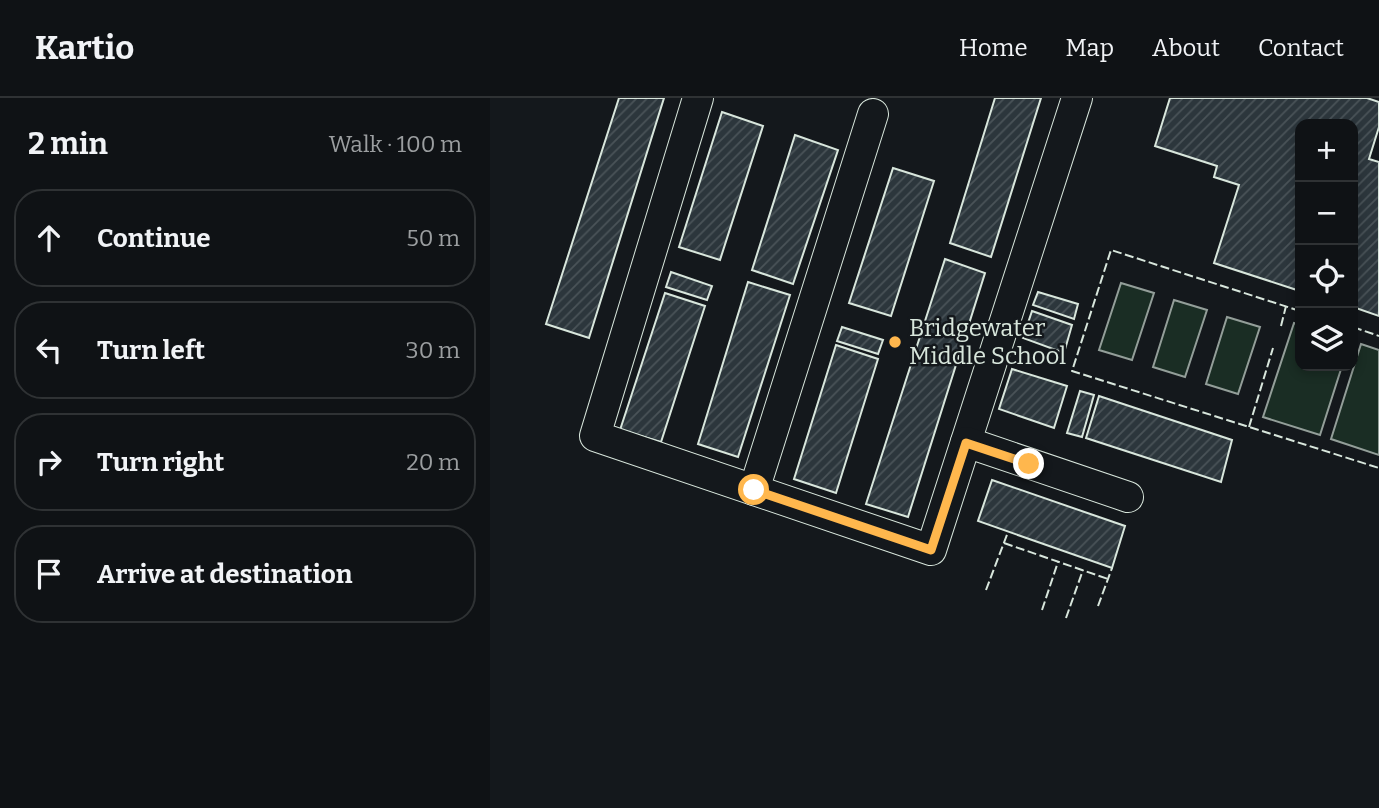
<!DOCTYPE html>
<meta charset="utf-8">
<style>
body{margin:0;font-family:Bitter,serif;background:#181b1e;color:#f1f3f6}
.controls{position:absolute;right:21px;top:21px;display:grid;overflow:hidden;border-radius:14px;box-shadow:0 4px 10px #0003}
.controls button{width:63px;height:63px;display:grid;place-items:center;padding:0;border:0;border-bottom:2px solid #2f3234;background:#0f1215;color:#f1f3f6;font:35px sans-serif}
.stop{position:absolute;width:21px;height:21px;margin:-16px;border:5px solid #ffb74d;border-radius:50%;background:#fff}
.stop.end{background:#ffb74d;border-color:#fff;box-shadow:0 2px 7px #0008}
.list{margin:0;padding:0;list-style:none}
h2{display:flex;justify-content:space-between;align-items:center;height:91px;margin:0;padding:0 28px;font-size:30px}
h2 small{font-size:23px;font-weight:400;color:#9b9ea0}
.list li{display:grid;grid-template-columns:46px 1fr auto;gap:21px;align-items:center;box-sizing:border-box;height:98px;margin:0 14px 14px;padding:0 14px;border:2px solid #2f3234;border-radius:28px}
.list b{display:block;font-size:26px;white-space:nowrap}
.list em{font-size:23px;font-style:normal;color:#9b9ea0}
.icon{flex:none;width:38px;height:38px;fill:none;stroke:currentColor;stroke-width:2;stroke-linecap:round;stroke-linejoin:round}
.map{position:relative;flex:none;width:889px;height:710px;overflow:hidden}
header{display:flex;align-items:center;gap:42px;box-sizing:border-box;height:98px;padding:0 35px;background:#0f1215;border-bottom:2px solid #2f3234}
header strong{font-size:33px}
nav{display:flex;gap:38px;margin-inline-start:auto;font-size:24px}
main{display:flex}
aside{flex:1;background:#0f1215}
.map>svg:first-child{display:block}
.green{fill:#1a2d24;stroke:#939e99;stroke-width:2}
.building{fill:url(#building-hatch);stroke:#d8e6dc;stroke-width:2}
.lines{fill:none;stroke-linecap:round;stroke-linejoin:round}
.minor-casing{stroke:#d8e6dc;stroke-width:32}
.minor{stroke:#14181c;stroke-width:30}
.fence{stroke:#d8e6dc;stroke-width:2;stroke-dasharray:9 3.5;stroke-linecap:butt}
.route{stroke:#ffb74d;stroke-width:9}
.poi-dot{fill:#ffb74d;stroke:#14181c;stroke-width:2.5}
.labels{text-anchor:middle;stroke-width:5;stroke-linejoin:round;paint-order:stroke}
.poi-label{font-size:24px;fill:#d8e6dc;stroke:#14181c;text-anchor:start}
</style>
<header>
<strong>Kartio</strong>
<nav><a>Home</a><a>Map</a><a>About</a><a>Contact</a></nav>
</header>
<main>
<aside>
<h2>2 min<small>Walk · 100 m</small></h2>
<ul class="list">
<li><svg class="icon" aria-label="ahead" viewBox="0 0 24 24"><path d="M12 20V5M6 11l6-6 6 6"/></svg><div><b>Continue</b></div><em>50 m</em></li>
<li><svg class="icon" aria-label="left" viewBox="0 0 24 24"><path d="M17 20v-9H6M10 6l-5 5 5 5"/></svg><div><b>Turn left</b></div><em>30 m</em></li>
<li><svg class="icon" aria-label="right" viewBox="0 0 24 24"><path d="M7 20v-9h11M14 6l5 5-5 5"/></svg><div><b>Turn right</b></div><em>20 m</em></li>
<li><svg class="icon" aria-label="arrive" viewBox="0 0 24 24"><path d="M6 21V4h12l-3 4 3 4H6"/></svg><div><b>Arrive at destination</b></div></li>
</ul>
</aside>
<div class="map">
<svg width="889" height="710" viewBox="0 0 889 710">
<defs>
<pattern id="building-hatch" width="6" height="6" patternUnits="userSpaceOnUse" patternTransform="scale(1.75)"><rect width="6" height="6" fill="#2c363c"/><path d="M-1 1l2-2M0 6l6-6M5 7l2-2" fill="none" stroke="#4a5358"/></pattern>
</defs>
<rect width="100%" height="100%" fill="#14181c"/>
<g class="green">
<path d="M631 185 664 195 642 262 609 252Z"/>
<path d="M684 202 717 212 695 279 663 269Z"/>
<path d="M737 219 770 229 748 296 716 286Z"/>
<path d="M804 225 810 227V268H852L830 337 773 319Z"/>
<path d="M871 246 889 252V357L841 341Z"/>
</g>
<g class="building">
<path d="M129 0H174L99 240 56 226Z"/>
<path d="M505 0H551L501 159 460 145Z"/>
<path d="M680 0H877L889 4V29L879 61 889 64V218L863 209V26H810V193L724 165 749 87 724 79 727 68 665 48Z"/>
<path d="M232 14 273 28 230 162 189 149Z"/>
<path d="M305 37 348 52 303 186 262 172Z"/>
<path d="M403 70 444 83 401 218 359 205Z"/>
<path d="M455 161 495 175 418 419 376 406Z"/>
<path d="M181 174 222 188 217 202 176 189Z"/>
<path d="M258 184 300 197 248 359 208 346Z"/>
<path d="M548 194 588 206 584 221 543 207Z"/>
<path d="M175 195 215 208 171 344 130 332Z"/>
<path d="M542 213 582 227 574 255 533 240Z"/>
<path d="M352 229 393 242 388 256 347 243Z"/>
<path d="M346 247 388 261 346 395 304 381Z"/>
<path d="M522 271 577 288 564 330 509 311Z"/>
<path d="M590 293 604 297 592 339 577 335Z"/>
<path d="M609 298 742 342 731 384 596 340Z"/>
<path d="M502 382 635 428 622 470 488 423Z"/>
</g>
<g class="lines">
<defs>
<g id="minor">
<path d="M208 0 105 338 441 452 587 0"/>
<path d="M476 344 638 399"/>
<path d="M264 392 383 16"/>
</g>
</defs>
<use href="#minor" class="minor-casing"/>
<use href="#minor" class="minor"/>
<g class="fence">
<path d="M810 213 621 152 582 273 889 370"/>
<path d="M791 228 796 208"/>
<path d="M863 229 889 238"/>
<path d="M759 329 783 250"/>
<path d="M514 445 618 481"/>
<path d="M496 492 518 434"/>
<path d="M608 508 622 470"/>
<path d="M552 512 568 464"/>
<path d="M576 520 593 472"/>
</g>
</g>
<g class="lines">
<path class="route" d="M264 392 441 452 476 345 539 366"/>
</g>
<circle class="poi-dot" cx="405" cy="244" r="7"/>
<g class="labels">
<g class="poi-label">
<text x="419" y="238">Bridgewater<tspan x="419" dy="28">Middle School</tspan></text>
</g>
</g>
</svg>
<div class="controls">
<button>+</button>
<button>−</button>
<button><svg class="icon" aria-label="locate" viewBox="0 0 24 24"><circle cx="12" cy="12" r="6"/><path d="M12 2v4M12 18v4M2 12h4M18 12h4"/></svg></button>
<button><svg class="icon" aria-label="layers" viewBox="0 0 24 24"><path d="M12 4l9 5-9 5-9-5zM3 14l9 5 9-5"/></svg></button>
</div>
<div class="stop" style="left:264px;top:392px"></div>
<div class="stop end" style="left:539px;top:366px"></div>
</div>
</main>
